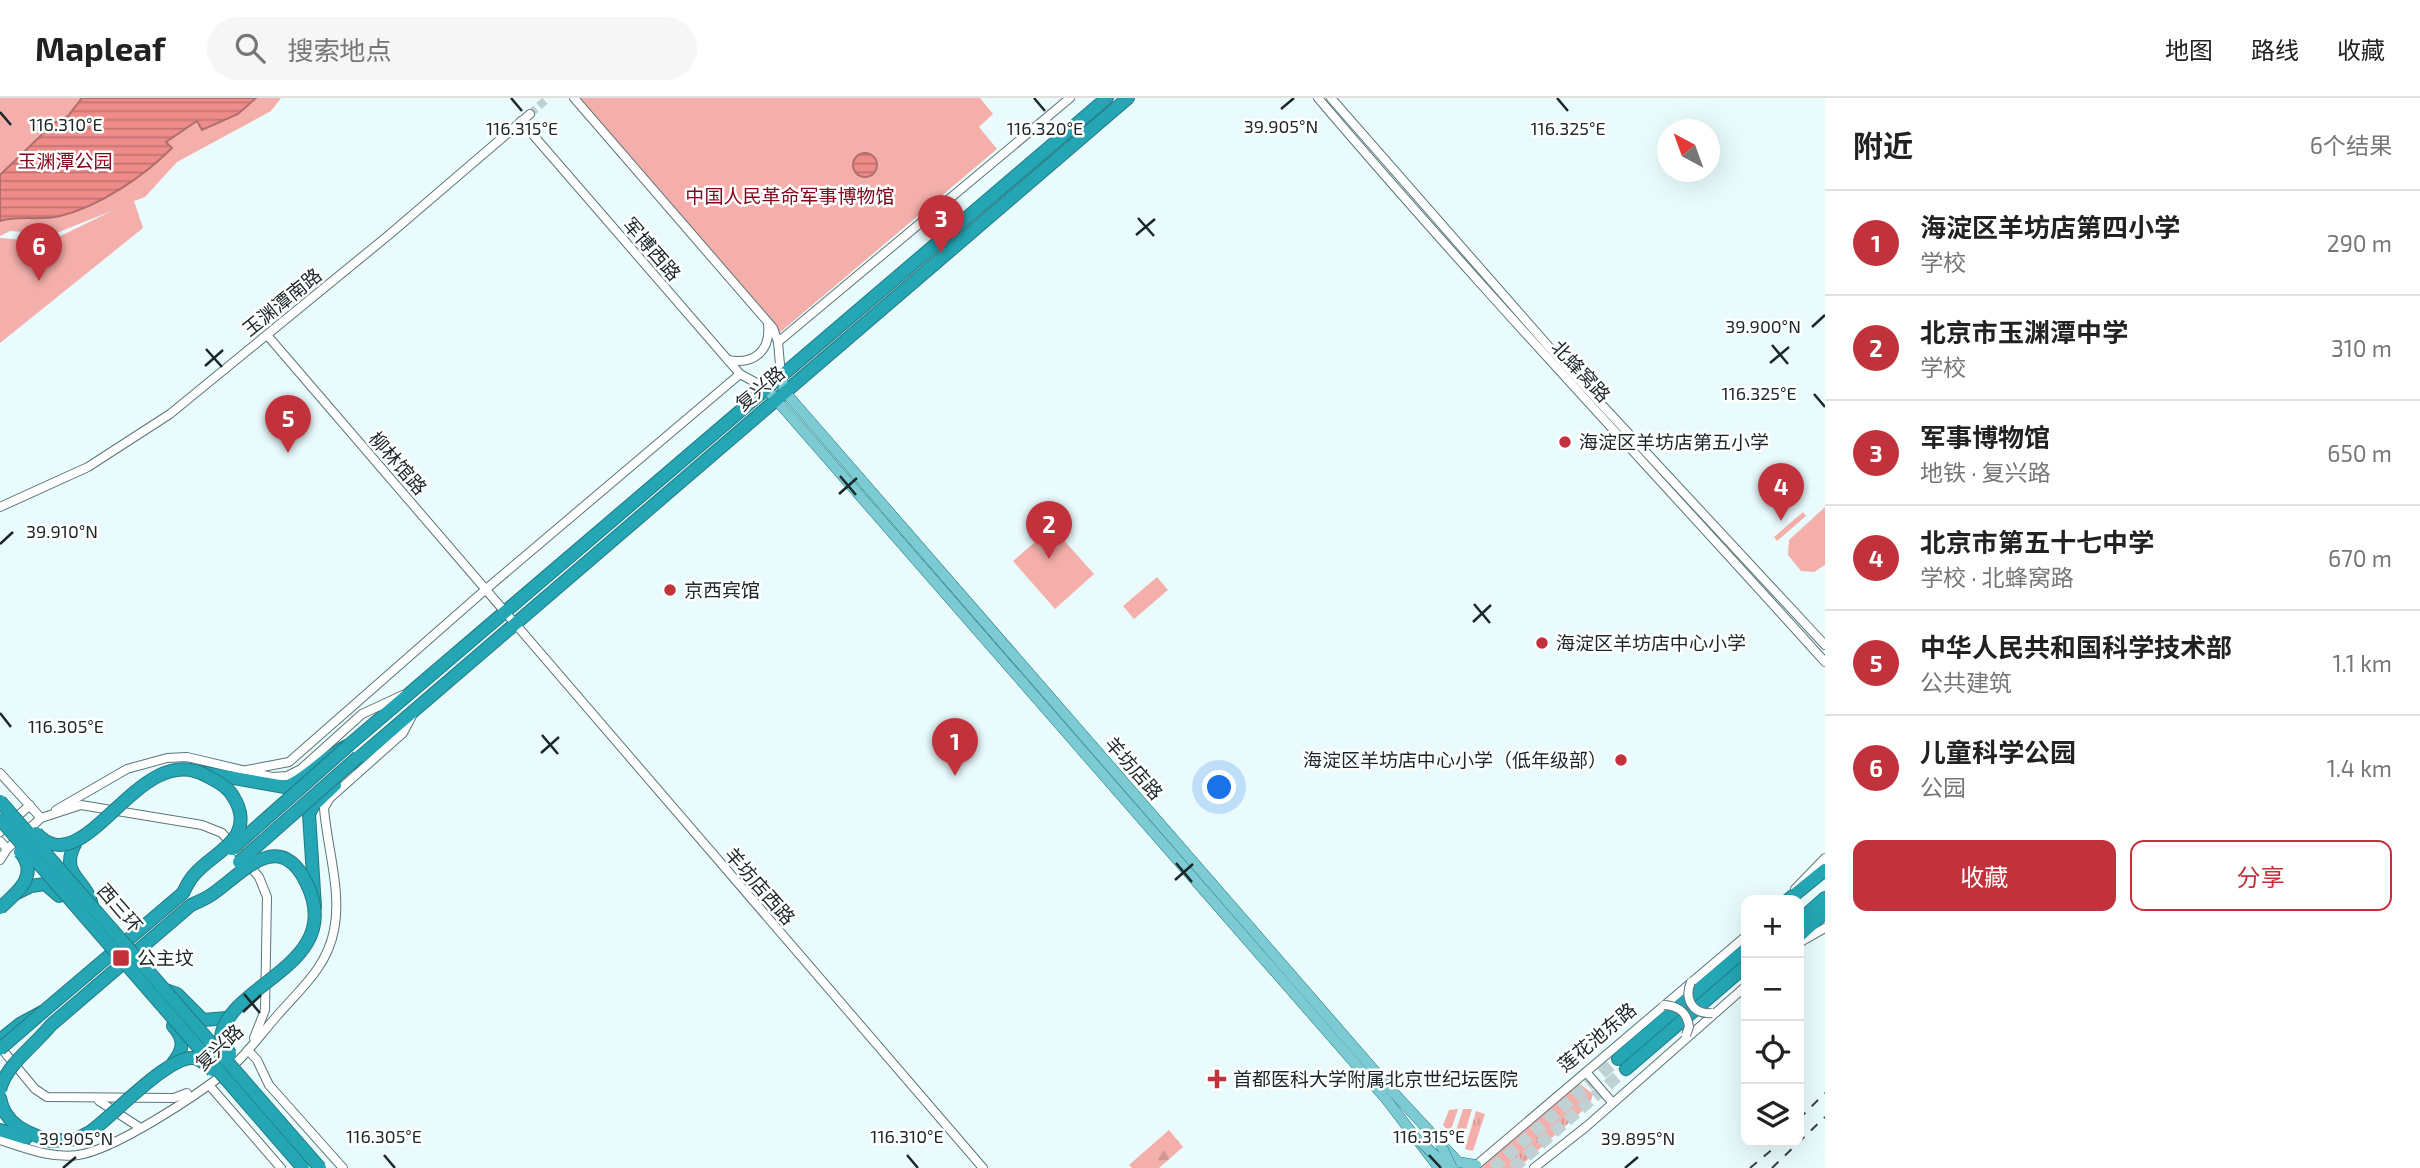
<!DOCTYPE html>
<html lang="zh">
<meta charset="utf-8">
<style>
body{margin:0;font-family:"Exo 2","Noto Sans SC",sans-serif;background:#f6f6f6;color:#222}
.controls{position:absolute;right:21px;bottom:21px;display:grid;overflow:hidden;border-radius:14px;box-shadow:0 7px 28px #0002}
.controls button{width:63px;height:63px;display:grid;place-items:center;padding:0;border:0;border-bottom:2px solid #e0e0e0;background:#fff;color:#222;font:35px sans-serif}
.compass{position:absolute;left:1657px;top:21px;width:63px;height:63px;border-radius:50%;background:#fff;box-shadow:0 7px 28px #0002;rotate:319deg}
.you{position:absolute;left:1220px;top:690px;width:24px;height:24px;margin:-18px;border:5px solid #fff;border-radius:50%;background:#1a73e8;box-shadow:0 0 0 10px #1a73e833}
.badge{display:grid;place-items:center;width:46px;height:46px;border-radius:50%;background:#c2323c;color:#fff;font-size:23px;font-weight:700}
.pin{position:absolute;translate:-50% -58px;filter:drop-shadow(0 2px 4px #0008)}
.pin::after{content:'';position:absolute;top:37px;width:24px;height:21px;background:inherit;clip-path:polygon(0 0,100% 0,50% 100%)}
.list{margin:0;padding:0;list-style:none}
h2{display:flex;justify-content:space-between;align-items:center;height:91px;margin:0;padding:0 28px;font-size:30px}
h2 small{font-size:23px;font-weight:400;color:#767676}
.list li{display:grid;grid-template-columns:46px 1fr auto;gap:21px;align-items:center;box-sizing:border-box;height:105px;padding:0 28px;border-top:2px solid #e0e0e0}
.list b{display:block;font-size:26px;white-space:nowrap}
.list p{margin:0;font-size:23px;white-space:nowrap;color:#767676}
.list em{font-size:23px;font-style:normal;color:#767676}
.actions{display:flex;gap:14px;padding:21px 28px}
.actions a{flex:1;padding:16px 0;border:2px solid #c2323c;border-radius:14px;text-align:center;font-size:24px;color:#c2323c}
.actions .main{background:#c2323c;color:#fff}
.icon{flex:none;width:38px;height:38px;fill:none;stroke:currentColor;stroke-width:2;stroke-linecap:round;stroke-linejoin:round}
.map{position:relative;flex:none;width:1825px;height:1070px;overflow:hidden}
header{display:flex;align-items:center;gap:42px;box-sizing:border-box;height:98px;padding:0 35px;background:#fff;border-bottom:2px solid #e0e0e0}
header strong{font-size:33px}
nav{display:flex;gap:38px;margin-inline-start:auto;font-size:24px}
.search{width:490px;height:63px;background:#f6f6f6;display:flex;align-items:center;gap:18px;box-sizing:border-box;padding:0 24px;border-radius:38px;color:#767676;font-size:26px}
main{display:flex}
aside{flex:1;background:#fff}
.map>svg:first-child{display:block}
.grass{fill:url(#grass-tufts)}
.forest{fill:url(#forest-firs)}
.green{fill:#f4afab}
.water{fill:url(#water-rules);stroke:#b06e6d;stroke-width:2}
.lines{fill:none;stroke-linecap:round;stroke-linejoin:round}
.minor-tunnel{stroke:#c0d1d3;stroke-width:8;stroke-dasharray:8 4;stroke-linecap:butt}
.highway-tunnel{stroke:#c0d1d3;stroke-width:12;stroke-dasharray:12 6;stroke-linecap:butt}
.minor-casing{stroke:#5b7579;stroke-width:10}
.major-casing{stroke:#217a83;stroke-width:11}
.highway-casing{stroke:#217a83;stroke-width:14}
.minor{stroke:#fff;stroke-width:8}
.major{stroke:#7ccad2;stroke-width:10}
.highway{stroke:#24a6b4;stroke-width:12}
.rail{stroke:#354143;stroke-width:2;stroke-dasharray:9 9;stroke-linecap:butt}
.minor-bridge-casing{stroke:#5b7579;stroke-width:10;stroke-linecap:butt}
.major-bridge-casing{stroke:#217a83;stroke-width:11;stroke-linecap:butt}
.highway-bridge-casing{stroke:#217a83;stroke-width:14;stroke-linecap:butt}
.minor-bridge{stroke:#fff;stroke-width:8}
.major-bridge{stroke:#7ccad2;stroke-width:10}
.highway-bridge{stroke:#24a6b4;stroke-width:12}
.ticks{fill:none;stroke:#1c2729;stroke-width:2.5}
.poi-dot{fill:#c2323c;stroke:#fff;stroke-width:2.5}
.labels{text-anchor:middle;stroke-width:5;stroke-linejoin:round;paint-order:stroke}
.park-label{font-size:19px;fill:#81051b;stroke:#fff}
.street-label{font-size:19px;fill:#1c2729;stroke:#fff}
.poi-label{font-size:19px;fill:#1c2729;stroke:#fff;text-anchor:start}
.ticks-label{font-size:18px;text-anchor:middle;fill:#1c2729;stroke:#fff;stroke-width:5;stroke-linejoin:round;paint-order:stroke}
</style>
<header>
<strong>Mapleaf</strong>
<div class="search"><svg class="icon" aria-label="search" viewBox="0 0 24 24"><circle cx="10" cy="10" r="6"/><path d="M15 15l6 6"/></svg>搜索地点</div>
<nav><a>地图</a><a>路线</a><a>收藏</a></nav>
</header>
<main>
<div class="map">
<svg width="1825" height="1070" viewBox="0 0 1825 1070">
<defs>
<pattern id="grass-tufts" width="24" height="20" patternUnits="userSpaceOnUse" patternTransform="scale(1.75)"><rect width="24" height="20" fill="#f4afab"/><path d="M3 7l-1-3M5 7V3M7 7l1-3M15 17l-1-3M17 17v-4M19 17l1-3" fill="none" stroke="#d19793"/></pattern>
<pattern id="forest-firs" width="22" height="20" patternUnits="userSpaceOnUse" patternTransform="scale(1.75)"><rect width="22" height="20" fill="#f4afab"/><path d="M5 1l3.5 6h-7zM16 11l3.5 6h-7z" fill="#d19793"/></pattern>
<pattern id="water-rules" width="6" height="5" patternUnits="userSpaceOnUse" patternTransform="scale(1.75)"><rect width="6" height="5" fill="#ef8c8a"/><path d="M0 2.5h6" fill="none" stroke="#c17271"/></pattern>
</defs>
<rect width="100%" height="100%" fill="#e9fbfd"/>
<g class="grass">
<path d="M1580 986 1593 996 1590 1006 1518 1070H1481L1574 987Z"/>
<path d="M1458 1011 1450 1035 1443 1027 1449 1012Z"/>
<path d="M1463 1011H1472L1461 1048 1454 1039Z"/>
<path d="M1476 1013 1485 1016 1473 1053 1465 1051Z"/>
</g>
<path class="forest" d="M1169 1032 1183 1049 1159 1070H1132L1129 1067Z"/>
<g class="green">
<path d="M0 0H281L271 13 177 64 145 99 134 103 143 130 0 245V140L48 144 114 112 54 136 10 133 0 138Z"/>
<path d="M579 0H980L993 16 979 29 997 51 778 236Z"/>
<path d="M1825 409V467L1814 474 1801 473 1788 457 1789 442Z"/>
<path d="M1803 414 1806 418 1777 443 1774 439Z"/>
<path d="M1052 429 1094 476 1055 511 1013 463Z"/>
<path d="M1157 479 1168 492 1134 521 1123 508Z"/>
</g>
<g class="water">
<path d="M82 0H256L238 16 202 32 197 23 166 44 172 50C143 79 100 108 60 118 40 123 20 117 0 123V77L54 25 68 18Z"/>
<circle cx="865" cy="67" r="12"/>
</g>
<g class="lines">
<path class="minor-tunnel" d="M530 16 548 0"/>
<g class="highway-tunnel">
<path d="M1493 1070 1618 961"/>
<path d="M1513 1070 1626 971"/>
</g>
<defs>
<g id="minor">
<path d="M574 0 773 230 778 244 781 278"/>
<path d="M1318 0C1482 193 1656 376 1825 564"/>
<path d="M1331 0 1564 266 1825 547"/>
<path d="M521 23 740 276 766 290"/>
<path d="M267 237 983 1070"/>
<path d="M778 244 1070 0"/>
<path d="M728 262C754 267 771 253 768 226"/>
<path d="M0 409 88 369 170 316 390 136 530 16"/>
<path d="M247 672 289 664 485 492 740 276"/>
<path d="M0 675 41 720"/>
<path d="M56 712 127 671 167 660 187 659 272 679 287 678 301 671 362 616 403 597"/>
<path d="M0 734 30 707"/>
<path d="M0 743 7 751"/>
<path d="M0 762 7 751 41 720 81 707 202 727 222 735 259 779 267 799 265 912 254 940"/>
<path d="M1795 791 1825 760"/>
<path d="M1799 845 1825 830"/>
<path d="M0 949 35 991 47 999 174 1000 187 995"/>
<path d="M248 952 257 962 269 987 343 1070"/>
<path d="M1586 974 1611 1003"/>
<path d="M209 987 281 1070"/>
<path d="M99 1003 139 1029"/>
<path d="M0 1042C25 1050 52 1061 78 1057 114 1052 196 998 226 974 245 959 260 937 276 919 299 892 327 870 334 832 342 794 327 749 324 710L330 700 403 635 412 618"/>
<path d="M1473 1070 1746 838"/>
<path d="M1534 1070 1587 1028 1746 888"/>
</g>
<g id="major">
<path d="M781 278 785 294 1393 994 1458 1064 1476 1067"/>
<path d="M766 290 1386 1001 1439 1070"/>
</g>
<g id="highway">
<path d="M353 665 1128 0"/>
<path d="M199 674 285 689C303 685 326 657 349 647L1107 0"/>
<path d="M75 746C58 778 89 782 92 809"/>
<path d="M17 795 31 788 45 786 59 798"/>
<path d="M1788 802 1825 772"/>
<path d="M315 809 309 716 313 708 335 687"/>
<path d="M1799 823 1825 800"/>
<path d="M1799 838 1825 814"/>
<path d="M166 892 177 896 203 922 227 920"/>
<path d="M51 927 191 807"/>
<path d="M173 928C185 941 184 951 173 965"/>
<path d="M0 942 20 926 44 913 183 795"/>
<path d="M1618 961 1746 851"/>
<path d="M1626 971 1746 868"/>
<path d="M0 1000C5 1027 27 1035 51 1043"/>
<path d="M0 1032 26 1040"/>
</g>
</defs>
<use href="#minor" class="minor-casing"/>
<use href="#major" class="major-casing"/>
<use href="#highway" class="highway-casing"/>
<use href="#minor" class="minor"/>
<use href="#major" class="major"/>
<use href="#highway" class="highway"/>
<g class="rail">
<path d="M1799 1021 1825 995"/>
<path d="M1750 1070 1781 1044"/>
<path d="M1772 1070 1825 1019"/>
</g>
<defs>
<g id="minor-bridge">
<path d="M1691 884C1684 900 1692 917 1712 915"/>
<path d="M1664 907C1679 908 1687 914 1689 929L1686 937"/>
</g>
<g id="major-bridge">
<path d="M1421 1044 1448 1070"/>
<path d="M1441 1047 1452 1070"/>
</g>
<g id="highway-bridge">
<path d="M0 703 320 1070"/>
<path d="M0 721 303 1070"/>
<path d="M36 735C85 789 138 641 205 677 216 683 228 688 234 700 241 711 243 724 237 736 227 753 206 762 194 777 189 782 186 789 183 795"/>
<path d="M232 751 349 647"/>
<path d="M239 764 358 659"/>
<path d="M191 807C198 804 205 801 211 797 240 778 278 728 306 784 348 867 228 885 221 939L230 956"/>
<path d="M0 810C17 795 40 777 20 754"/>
<path d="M0 951 44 913"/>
<path d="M0 992C5 968 35 947 51 927"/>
<path d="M51 1043 76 1041 90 1034C113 1018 168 958 193 960 202 961 206 967 212 972"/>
</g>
</defs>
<use href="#minor-bridge" class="minor-bridge-casing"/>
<use href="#major-bridge" class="major-bridge-casing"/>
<use href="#highway-bridge" class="highway-bridge-casing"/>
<use href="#minor-bridge" class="minor-bridge"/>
<use href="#major-bridge" class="major-bridge"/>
<use href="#highway-bridge" class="highway-bridge"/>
</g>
<path class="ticks" d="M511 0 522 13M1034 0 1045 13M1557 0 1568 13M1281 11 1294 0M0 14 11 27M1138 120 1154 138M1136 137 1155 121M1812 229 1825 217M1772 247 1788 266M206 251 222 269M1770 265 1789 249M205 268 223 252M1814 296 1825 309M840 378 856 397M839 396 857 380M0 446 13 434M1474 506 1490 525M1473 524 1491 507M0 615 11 629M542 637 558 656M541 655 559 639M1176 765 1192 784M1175 782 1193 766M244 896 260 915M243 914 261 897M384 1057 395 1070M907 1057 918 1070M1429 1057 1441 1070M63 1070 76 1059M1625 1070 1638 1059"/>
<g class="poi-dot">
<circle cx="1565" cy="344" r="7"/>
<circle cx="670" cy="492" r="7"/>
<circle cx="1542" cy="545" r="7"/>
<circle cx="1621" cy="662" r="7"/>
<rect x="112" y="851" width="18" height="18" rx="3.5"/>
<path d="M1213.5 970.5h7v7h7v7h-7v7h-7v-7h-7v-7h7z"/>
</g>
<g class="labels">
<g class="park-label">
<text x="65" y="70">玉渊潭公园</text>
<text x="790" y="105">中国人民革命军事博物馆</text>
</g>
<g class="street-label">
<text transform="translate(652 151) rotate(49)" y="7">军博西路</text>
<text transform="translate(282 204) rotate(-39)" y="7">玉渊潭南路</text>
<text transform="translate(1581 273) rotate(47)" y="7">北蜂窝路</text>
<text transform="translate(760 290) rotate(-40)" y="7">复兴路</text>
<text transform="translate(398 365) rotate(49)" y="7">柳林馆路</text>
<text transform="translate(1134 670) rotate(49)" y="7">羊坊店路</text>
<text transform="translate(760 788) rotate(49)" y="7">羊坊店西路</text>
<text transform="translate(120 810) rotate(49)" y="7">西三环</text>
<text transform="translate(1597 939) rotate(-40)" y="7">莲花池东路</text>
<text transform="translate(219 949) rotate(-43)" y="7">复兴路</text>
</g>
<g class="poi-label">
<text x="1579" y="351">海淀区羊坊店第五小学</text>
<text x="684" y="499">京西宾馆</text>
<text x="1556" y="552">海淀区羊坊店中心小学</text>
<text x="1607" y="669" text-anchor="end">海淀区羊坊店中心小学（低年级部）</text>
<text x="137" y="867">公主坟</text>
<text x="1233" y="988">首都医科大学附属北京世纪坛医院</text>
</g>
</g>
<g class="ticks-label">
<text x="66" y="33">116.310°E</text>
<text x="1281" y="35">39.905°N</text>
<text x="522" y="37">116.315°E</text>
<text x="1045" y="37">116.320°E</text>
<text x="1568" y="37">116.325°E</text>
<text x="1763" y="235">39.900°N</text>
<text x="1759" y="302">116.325°E</text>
<text x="62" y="440">39.910°N</text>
<text x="66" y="635">116.305°E</text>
<text x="384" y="1045">116.305°E</text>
<text x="907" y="1045">116.310°E</text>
<text x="1429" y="1045">116.315°E</text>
<text x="76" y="1047">39.905°N</text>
<text x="1638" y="1047">39.895°N</text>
</g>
</svg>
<div class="controls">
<button>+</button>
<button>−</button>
<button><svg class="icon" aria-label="locate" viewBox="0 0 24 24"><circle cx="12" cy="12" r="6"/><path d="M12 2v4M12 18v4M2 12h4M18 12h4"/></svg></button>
<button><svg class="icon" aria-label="layers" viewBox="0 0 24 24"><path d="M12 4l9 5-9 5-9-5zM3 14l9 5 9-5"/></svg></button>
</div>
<svg class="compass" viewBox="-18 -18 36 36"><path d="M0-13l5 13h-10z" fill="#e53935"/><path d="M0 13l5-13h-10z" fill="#767676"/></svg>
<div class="you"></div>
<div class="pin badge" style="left:955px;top:678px">1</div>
<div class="pin badge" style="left:1049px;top:461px">2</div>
<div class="pin badge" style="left:941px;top:155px">3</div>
<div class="pin badge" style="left:1781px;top:423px">4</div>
<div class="pin badge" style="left:288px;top:355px">5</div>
<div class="pin badge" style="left:39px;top:183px">6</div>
</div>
<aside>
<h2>附近<small>6个结果</small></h2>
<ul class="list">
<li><span class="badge">1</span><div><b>海淀区羊坊店第四小学</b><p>学校</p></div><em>290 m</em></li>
<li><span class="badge">2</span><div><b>北京市玉渊潭中学</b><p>学校</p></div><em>310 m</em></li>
<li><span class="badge">3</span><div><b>军事博物馆</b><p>地铁 · 复兴路</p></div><em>650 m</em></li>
<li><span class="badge">4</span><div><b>北京市第五十七中学</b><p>学校 · 北蜂窝路</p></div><em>670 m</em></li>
<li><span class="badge">5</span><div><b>中华人民共和国科学技术部</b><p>公共建筑</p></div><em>1.1 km</em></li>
<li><span class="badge">6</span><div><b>儿童科学公园</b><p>公园</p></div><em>1.4 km</em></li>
</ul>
<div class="actions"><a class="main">收藏</a><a>分享</a></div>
</aside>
</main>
